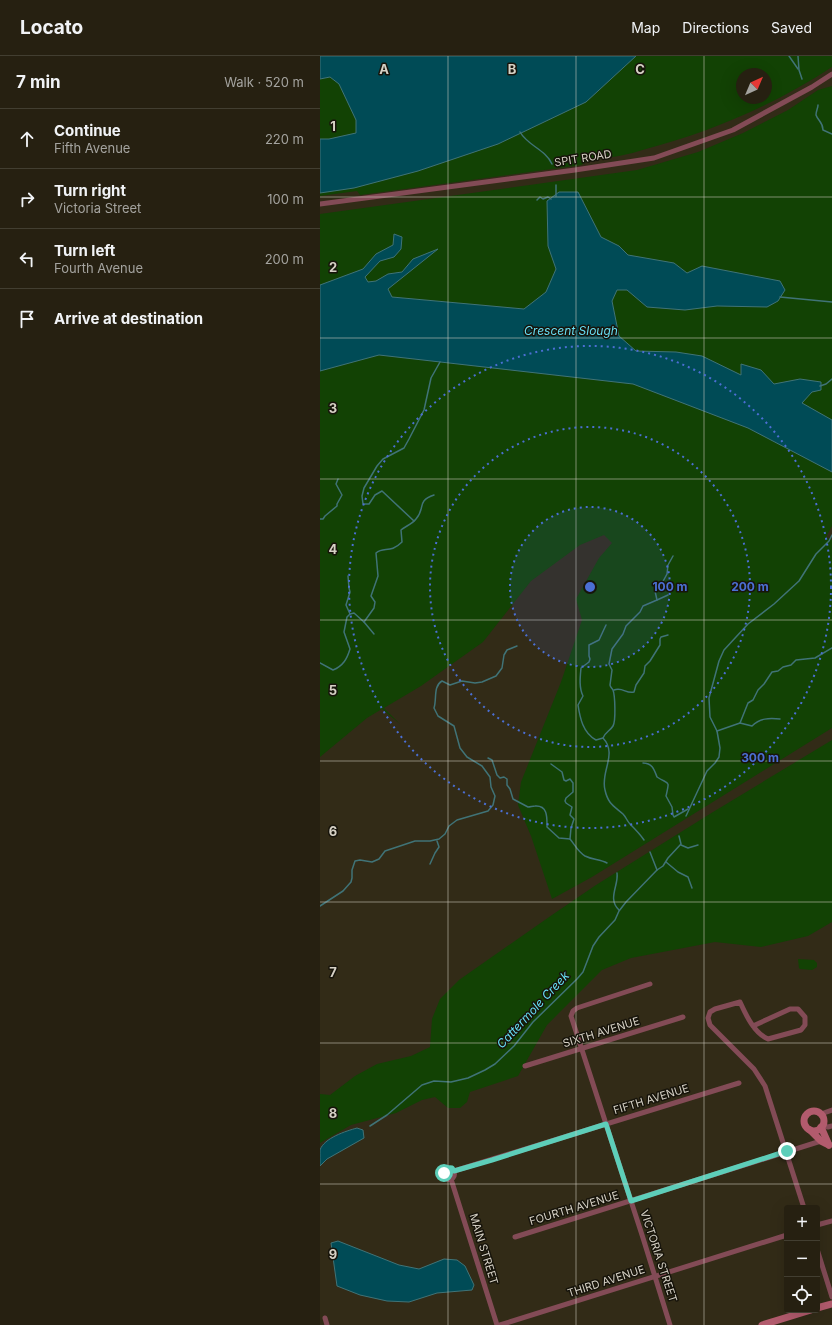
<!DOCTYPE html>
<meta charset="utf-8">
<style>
body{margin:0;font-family:Inter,sans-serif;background:#322d1f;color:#f1f3f6}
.controls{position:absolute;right:12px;bottom:12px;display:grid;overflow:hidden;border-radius:4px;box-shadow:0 4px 16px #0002}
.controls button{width:36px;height:36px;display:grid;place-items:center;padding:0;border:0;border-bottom:1px solid #423e31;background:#262011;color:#f1f3f6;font:20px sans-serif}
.compass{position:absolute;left:416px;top:12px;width:36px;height:36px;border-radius:50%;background:#262011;box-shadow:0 4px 16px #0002;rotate:44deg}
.stop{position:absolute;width:12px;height:12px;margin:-9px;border:3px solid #5dceb9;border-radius:50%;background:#fff}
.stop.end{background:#5dceb9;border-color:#fff;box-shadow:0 1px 4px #0008}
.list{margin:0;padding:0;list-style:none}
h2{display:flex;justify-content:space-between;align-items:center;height:52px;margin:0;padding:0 16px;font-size:17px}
h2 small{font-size:13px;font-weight:400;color:#a4a39f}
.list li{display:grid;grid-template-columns:26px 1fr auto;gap:12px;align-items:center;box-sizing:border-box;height:60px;padding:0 16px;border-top:1px solid #423e31}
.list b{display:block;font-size:15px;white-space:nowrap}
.list p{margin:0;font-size:13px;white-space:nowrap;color:#a4a39f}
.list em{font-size:13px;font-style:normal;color:#a4a39f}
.icon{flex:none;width:22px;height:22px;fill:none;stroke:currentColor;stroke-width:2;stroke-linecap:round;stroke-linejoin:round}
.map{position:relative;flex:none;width:512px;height:1269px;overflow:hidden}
header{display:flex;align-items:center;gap:24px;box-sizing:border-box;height:56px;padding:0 20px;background:#262011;border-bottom:1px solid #423e31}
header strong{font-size:19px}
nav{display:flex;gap:22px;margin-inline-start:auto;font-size:14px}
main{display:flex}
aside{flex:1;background:#262011}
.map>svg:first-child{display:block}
.green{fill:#124204;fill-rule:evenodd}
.water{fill:#004b56;stroke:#407377}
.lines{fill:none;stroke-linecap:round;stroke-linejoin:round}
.stream{stroke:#407377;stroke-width:1.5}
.street{stroke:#834b56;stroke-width:5}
.secondary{stroke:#b25b6d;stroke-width:7}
.route{stroke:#5dceb9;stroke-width:5}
.grid{fill:none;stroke:#d6d1c5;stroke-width:1;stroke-opacity:0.55}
.ring{fill:none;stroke:#4b6fd3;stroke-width:2;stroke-dasharray:2 4}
.labels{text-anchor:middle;stroke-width:3;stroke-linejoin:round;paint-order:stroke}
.street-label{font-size:11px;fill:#d6d1c5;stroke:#17140b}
.water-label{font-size:12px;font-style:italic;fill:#67dff5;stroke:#17140b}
.grid-label{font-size:13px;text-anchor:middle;font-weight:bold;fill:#d6d1c5;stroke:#17140b;stroke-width:3;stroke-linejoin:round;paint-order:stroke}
.centre{fill:#4b6fd3;stroke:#17140b;stroke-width:2}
.ring-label{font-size:12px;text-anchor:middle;font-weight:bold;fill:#4b6fd3;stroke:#17140b;stroke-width:3;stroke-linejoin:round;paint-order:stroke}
</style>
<header>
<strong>Locato</strong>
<nav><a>Map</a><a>Directions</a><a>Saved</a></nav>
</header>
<main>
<aside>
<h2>7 min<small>Walk · 520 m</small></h2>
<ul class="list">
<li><svg class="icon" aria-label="ahead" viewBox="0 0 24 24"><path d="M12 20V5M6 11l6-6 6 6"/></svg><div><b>Continue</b><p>Fifth Avenue</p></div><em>220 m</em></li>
<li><svg class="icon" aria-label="right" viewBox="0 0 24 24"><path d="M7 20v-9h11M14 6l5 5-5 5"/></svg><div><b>Turn right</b><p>Victoria Street</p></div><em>100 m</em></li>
<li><svg class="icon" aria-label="left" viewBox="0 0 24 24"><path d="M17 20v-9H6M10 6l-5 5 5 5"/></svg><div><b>Turn left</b><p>Fourth Avenue</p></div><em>200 m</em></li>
<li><svg class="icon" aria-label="arrive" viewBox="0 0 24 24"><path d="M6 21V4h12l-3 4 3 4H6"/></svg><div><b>Arrive at destination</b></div></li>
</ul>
</aside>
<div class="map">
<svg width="512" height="1269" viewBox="0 0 512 1269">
<rect width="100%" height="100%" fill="#322b17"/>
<g class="green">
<path d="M0 0H512V11C456 48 391 76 326 93 317 96 308 98 299 100 286 102 272 101 261 109L40 139 37 135 0 140ZM422 18H446V42H422Z"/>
<path d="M512 30V411L506 413 512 416V470L506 481 512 484V672L272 821 232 843 211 780 198 749 201 726 241 626 262 564 256 543 279 502 292 487 284 479 260 489 211 525 163 586 101 630 64 652 80 668 62 653 47 662 0 701V158L317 114 378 96 423 77 468 54 498 34Z"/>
<path d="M512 684V866L488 880 441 891 395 886 311 902 282 914 227 969 198 1020 150 1036 147 1046 140 1052H128L115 1041 102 1044 76 1057 31 1069 0 1087V1038L10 1039 35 1020 57 1008 91 1000 110 991 112 963 120 943 139 924 232 859 276 829 393 756Z"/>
<path d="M478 903 494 904 497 907V911L492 914 480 913 479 912Z"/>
</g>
<g class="water">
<path d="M0 0H316L266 46 178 88 98 115 34 132 0 137V83H9L36 77V64L19 28 10 21 0 23Z"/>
<path d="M239 136H258L281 181 299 190 308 199 354 207 367 217 382 210 460 225 465 234 458 245 447 251 397 250 365 254 327 251 307 234H297L292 245 299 280 316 295 356 296 382 300 421 319V308L441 314 454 328 480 323 501 326V334L492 336 482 347 512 364V416L428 372 313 328 59 299 0 315V229L43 213 56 198 73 189 74 178 82 181 81 193 74 201 60 205 45 221 48 226 56 225 68 218 82 216 93 203 118 193 68 233 72 241 204 253 226 236 236 213 228 190 227 145Z"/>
<path d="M37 1072 43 1074 44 1082 7 1103 0 1110C0 1105 0 1098 0 1094 4 1082 26 1075 37 1072Z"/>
<path d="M18 1185 79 1209 99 1213 124 1203 137 1204 145 1210 154 1229 152 1234 117 1237 89 1246 67 1245 40 1239 17 1230 11 1187Z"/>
</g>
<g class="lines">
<g class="stream">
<path d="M469 0 478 13"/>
<path d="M478 0 479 14 482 23"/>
<path d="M498 49C498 52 496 55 496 59 498 65 503 66 503 74L512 78"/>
<path d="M200 76C208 90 225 93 232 108"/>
<path d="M236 129V140"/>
<path d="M217 144 220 141 223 143 228 141 231 143"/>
<path d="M460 241 512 246"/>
<path d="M500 330 506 328 512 323"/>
<path d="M0 463H3L5 460 17 450V448L22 439 16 428 18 423"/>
<path d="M94 465 62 435 55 439 49 448H43L42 440 44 432 57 410 63 403 84 392 89 383 104 354 111 322 120 306"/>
<path d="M28 520 29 532 30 536 26 549 30 558"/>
<path d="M337 544 348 539"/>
<path d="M44 566 54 578"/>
<path d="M286 569 279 584 269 589V600L270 603 269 606 261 612C260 622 259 632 263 640L258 649C260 662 263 677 276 684L283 682C285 676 290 675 293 670 296 665 295 639 293 634 292 632 290 631 290 629L292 614 289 608 292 593 303 578 306 570 320 556 323 550 337 544 335 535 341 529 347 518 348 509 353 500"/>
<path d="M0 607 13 614C23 610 27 603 30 593L24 576 27 561 30 558 34 557 44 566 54 552 55 546 51 540 58 520 56 497C64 490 70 498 82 486L81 474C86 470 92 468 96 463 106 452 96 445 114 439"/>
<path d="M294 634C303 631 306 638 314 636L316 629 324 617 325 610 330 605 340 589V583L341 581 348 579"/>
<path d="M420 667 428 647 433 644 438 634 444 628 452 616 458 615 463 611 471 609 476 604 495 602 512 592"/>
<path d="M397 675 420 667 432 670C440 662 449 662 460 663"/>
<path d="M283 682C298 698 280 716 285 734 288 748 294 750 303 758 306 761 307 765 310 768 315 773 320 778 324 784"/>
<path d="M168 702 172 704 177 719 180 722 184 721 187 723V729L190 733 193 743 208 751C210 751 213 750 215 750 228 749 227 762 227 771L239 782 250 783"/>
<path d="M323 707C332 707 334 713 337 721 349 729 350 723 346 740L352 751 353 759 354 761 368 753"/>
<path d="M231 708 242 716 244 724 246 725 250 723 253 727V736L246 742 245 745 246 747 252 751 250 759 254 763 251 772 250 783C255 789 258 796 265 800 273 804 280 803 287 807"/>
<path d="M366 760 387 715 395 707 399 701 400 692 397 675 390 661 389 642 399 605 404 594 428 568 454 548 479 525 496 498 509 485 512 479"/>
<path d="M361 789 368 792 378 789"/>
<path d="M330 796 337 814"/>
<path d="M346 806 358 816 368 821 372 832"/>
<path d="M110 808 115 797 119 791 117 785"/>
<path d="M297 817C299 829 287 843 299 854"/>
<path d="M0 850 23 835 31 826 32 822V814L35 805 40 804 52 806 59 803 65 795 95 785H110L119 783 125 778 129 770 137 764 168 755 173 749 175 740 171 731 170 721 162 710 147 701 140 692 134 670 118 660 114 652C117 643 113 630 122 625L130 629 142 625 155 627 162 626 176 620 182 612 184 599 187 594 197 590"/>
<path d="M50 1070 67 1059 102 1029 114 1025 131 1026 148 1022 165 1014 175 1008 194 990 213 966 257 923 263 916 273 890 279 881 295 864 299 855 306 846 337 814 343 810 348 802 361 788 359 780"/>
</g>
<g class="street">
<path d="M0 148 255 114 334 102 413 74 492 31 512 18"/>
<path d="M330 928 257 952 253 955 251 960 323 1182 350 1269"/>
<path d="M433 970 470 953H478L485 961V969L481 974 448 983C434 977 426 959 420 946L395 953 390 956 388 962 390 969 434 1013 445 1030 484 1152"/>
<path d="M205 1010 363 961"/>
<path d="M501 1058 512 1054"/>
<path d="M502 1070 508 1071 512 1070"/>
<circle cx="129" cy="1118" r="5.5"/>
<path d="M134 1115 419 1027"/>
<path d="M131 1123 177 1269"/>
<path d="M497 1169 512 1165"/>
<path d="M195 1181 501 1085"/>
<path d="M497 1193 512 1241"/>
<path d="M5 1262 7 1269"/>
<path d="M180 1269 467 1179"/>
</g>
<g class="secondary">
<circle cx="494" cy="1065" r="10"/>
<path d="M501 1071 509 1089"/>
<path d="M490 1074 501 1085 509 1089"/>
<path d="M497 1252 512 1248"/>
<path d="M442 1269 491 1254"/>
</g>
</g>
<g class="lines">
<path class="route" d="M124 1117C125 1113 128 1111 132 1112L134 1115 172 1104 286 1068 311 1145 467 1095"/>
</g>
<path class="grid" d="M128 0V1269M256 0V1269M384 0V1269M0 141H512M0 282H512M0 423H512M0 564H512M0 705H512M0 846H512M0 987H512M0 1128H512"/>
<circle cx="270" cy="531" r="80" fill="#4b6fd3" fill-opacity=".12"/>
<g class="ring">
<circle cx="270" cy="531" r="80"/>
<circle cx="270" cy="531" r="160"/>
<circle cx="270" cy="531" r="241"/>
</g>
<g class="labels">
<g class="street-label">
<text transform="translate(263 102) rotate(-9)" y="4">SPIT ROAD</text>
<text transform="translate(281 976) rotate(-17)" y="4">SIXTH AVENUE</text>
<text transform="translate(331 1043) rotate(-17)" y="4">FIFTH AVENUE</text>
<text transform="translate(254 1152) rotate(-17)" y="4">FOURTH AVENUE</text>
<text transform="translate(164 1193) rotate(73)" y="4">MAIN STREET</text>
<text transform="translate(339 1200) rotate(72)" y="4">VICTORIA STREET</text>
<text transform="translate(286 1225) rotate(-18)" y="4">THIRD AVENUE</text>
</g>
<g class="water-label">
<text x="251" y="279">Crescent Slough</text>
<text transform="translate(213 954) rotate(-47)" y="4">Cattermole Creek</text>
</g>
</g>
<g class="grid-label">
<text x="64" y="18">A</text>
<text x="192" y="18">B</text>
<text x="320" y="18">C</text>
<text x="13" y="75">1</text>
<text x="13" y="216">2</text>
<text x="13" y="357">3</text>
<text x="13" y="498">4</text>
<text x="13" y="639">5</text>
<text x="13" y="780">6</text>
<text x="13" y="921">7</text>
<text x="13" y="1062">8</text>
<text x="13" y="1203">9</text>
</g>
<circle cx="270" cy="531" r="6" class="centre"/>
<g class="ring-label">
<text x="350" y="535">100 m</text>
<text x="430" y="535">200 m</text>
<text x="440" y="706">300 m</text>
</g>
</svg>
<div class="controls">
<button>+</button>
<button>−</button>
<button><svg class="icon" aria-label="locate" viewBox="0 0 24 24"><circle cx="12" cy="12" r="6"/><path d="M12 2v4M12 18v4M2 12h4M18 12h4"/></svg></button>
</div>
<svg class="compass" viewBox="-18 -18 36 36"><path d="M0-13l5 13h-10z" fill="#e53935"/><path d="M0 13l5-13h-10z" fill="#a4a39f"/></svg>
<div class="stop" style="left:124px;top:1117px"></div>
<div class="stop end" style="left:467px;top:1095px"></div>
</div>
</main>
